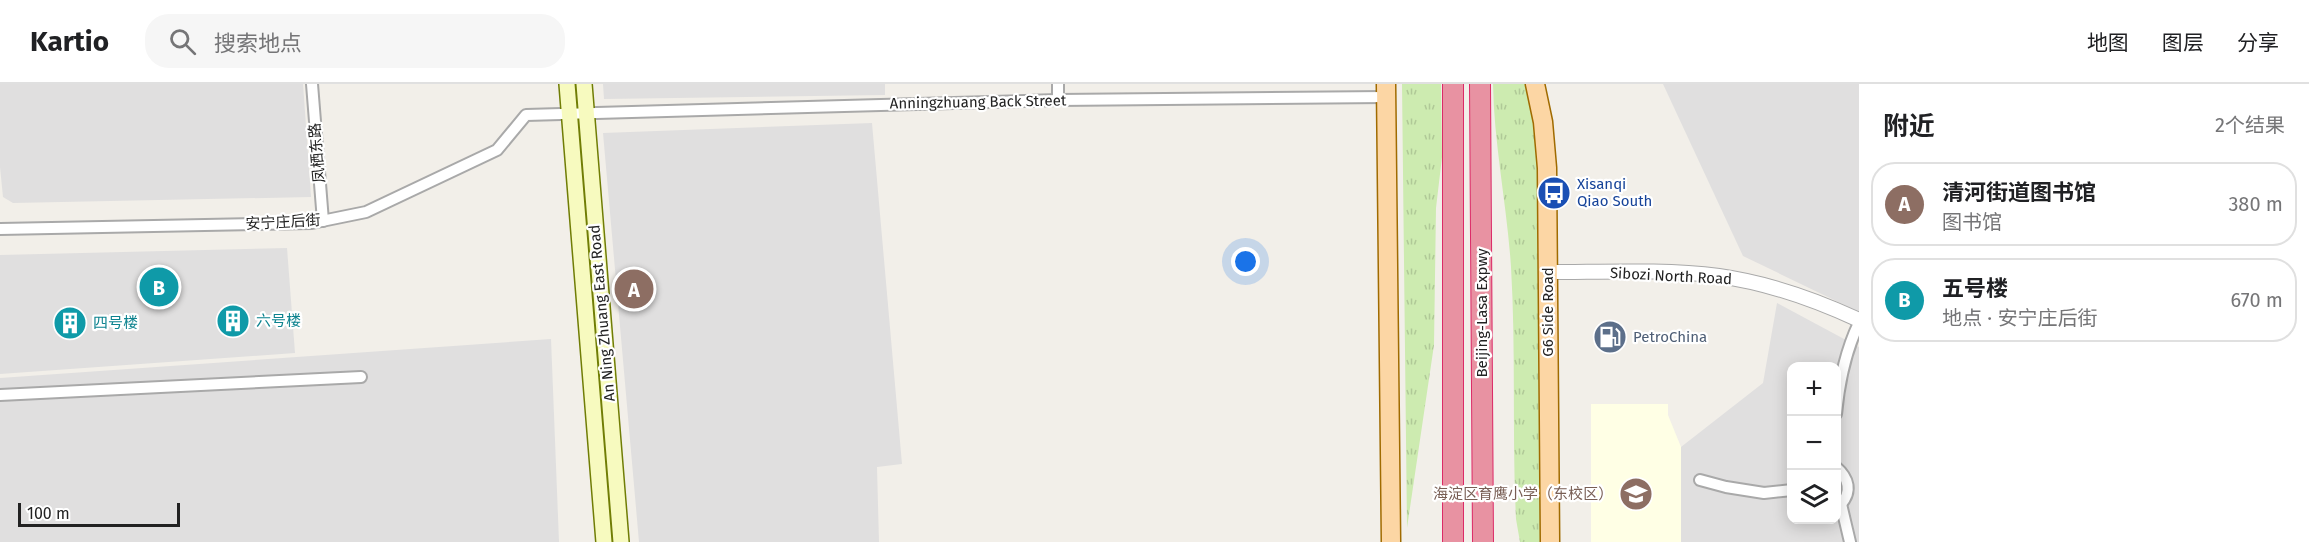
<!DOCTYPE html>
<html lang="zh">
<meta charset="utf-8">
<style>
body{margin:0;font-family:"Fira Sans","Noto Sans SC",sans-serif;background:#f6f6f6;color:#202124}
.controls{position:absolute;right:18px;bottom:18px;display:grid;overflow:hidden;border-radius:12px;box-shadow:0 3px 15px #0003}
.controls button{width:54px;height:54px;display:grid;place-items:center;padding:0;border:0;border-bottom:2px solid #e0e0e0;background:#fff;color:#202124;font:30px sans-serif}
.scale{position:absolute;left:18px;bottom:15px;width:162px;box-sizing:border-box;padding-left:6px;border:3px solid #222;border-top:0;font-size:16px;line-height:21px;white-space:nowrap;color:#222;-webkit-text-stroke:4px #fff;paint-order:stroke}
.you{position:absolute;left:1246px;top:178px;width:21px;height:21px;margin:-15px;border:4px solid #fff;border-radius:50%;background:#1a73e8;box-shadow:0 0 0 9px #1a73e833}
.badge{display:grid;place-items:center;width:39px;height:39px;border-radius:50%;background:#d40000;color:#fff;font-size:20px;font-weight:700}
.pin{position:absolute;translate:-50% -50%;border:3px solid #fff;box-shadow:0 2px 6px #0006}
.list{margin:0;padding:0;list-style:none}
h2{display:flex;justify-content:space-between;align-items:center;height:78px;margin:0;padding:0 24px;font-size:26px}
h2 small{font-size:20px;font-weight:400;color:#757577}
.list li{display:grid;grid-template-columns:39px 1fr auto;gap:18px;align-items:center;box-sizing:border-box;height:84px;margin:0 12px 12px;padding:0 12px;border:2px solid #e0e0e0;border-radius:24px}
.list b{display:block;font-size:22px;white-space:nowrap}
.list p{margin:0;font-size:20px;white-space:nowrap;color:#757577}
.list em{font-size:20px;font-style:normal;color:#757577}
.icon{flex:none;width:33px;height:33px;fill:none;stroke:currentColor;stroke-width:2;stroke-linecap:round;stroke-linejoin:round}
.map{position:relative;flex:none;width:1859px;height:458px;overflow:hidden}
header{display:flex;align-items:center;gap:36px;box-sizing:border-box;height:84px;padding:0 30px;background:#fff;border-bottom:2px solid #e0e0e0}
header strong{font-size:28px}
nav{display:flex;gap:33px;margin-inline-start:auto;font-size:21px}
.search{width:420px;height:54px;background:#f6f6f6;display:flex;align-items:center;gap:15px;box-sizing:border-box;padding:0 21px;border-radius:24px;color:#757577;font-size:22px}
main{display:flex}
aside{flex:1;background:#fff}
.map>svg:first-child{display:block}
.residential{fill:#e0dfdf;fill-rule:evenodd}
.education{fill:#ffffe5}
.grass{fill:url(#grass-tufts)}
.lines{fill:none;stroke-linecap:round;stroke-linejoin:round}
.minor-casing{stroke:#a9a9a9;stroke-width:14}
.tertiary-casing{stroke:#a9a9a9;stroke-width:16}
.secondary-casing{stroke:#707d05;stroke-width:18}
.primary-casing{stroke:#a06b00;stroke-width:21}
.motorway-casing{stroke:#dc2a67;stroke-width:22}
.minor{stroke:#fff;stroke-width:10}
.tertiary{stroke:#fff;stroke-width:14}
.secondary{stroke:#f7fabf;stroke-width:15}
.primary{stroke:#fcd6a4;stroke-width:18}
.motorway{stroke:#e892a2;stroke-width:20}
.labels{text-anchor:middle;stroke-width:4.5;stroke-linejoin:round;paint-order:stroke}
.street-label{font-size:15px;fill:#222;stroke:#fff}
.transit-label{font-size:15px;fill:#164399;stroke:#fff;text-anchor:start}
.culture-label{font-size:15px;fill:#0d838f;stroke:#fff;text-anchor:start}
.service-label{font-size:15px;fill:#4e5e75;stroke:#fff;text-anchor:start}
.education-label{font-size:15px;fill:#785e54;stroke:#fff;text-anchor:end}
</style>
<header>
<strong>Kartio</strong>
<div class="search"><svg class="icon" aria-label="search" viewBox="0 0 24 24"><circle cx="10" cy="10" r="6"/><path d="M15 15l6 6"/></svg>搜索地点</div>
<nav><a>地图</a><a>图层</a><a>分享</a></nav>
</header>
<main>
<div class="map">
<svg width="1859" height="458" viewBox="0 0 1859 458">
<defs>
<pattern id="grass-tufts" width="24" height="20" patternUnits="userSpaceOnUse" patternTransform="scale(1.5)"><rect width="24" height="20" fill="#cdebb0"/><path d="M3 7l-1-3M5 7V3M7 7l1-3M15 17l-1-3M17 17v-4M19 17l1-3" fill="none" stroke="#b0c997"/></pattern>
</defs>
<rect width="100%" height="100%" fill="#f2efe9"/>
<g class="residential">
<path d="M0 0H303L311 113 13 119 3 113 0 83Z"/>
<path d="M603 0H885V11L604 15Z"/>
<path d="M1663 0H1859V228L1743 172Z"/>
<path d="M872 39 902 380 877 383 879 458H639L603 49Z"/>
<path d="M287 164 295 269 0 290V171Z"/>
<path d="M1777 219 1859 263V458H1681V363L1763 299ZM1792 282H1836V436H1792Z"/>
<path d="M551 255 559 458H0V294Z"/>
</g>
<path class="education" d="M1591 320H1668V331L1681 363V458H1591Z"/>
<g class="grass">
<path d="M1402 0H1441L1442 73 1436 124 1434 261 1407 444Z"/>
<path d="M1493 0H1529L1538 46 1545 458H1520L1516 435C1512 351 1516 267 1511 183 1507 121 1494 61 1493 0Z"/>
</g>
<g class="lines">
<defs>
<g id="minor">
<path d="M312 0 323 137"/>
<path d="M1058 0V16"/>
<path d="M0 145 312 139 366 128 497 66 526 31 1058 16 1386 13"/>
<path d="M0 311 361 293"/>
<path d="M1836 330C1839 298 1845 268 1859 239"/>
<path d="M1836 383C1849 394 1852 408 1841 420H1836"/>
<path d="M1700 396 1726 403 1764 409 1792 406"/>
<path d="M1841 420 1850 458"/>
</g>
<path id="tertiary" d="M1548 188C1604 188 1663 185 1719 192 1768 199 1814 215 1859 236"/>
<g id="secondary">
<path d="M567 0 604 458"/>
<path d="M584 0 621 458"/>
</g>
<g id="primary">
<path d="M1386 0 1391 458"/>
<path d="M1535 0 1543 38 1547 84 1550 458"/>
</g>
<g id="motorway">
<path d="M1453 0V458"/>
<path d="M1480 0 1483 458"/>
</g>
</defs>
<use href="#minor" class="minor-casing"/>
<use href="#tertiary" class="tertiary-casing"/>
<use href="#secondary" class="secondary-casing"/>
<use href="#primary" class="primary-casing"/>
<use href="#motorway" class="motorway-casing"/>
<use href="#minor" class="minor"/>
<use href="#tertiary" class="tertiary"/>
<use href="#secondary" class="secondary"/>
<use href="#primary" class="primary"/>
<use href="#motorway" class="motorway"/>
</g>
<defs>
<symbol id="bus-disc" viewBox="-11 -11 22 22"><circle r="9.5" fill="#1a4fb4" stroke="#fff"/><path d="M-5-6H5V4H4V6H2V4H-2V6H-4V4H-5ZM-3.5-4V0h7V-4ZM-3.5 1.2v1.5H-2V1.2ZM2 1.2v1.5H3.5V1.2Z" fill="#fff"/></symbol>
<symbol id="building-disc" viewBox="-11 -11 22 22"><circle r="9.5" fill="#0f9aa8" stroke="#fff"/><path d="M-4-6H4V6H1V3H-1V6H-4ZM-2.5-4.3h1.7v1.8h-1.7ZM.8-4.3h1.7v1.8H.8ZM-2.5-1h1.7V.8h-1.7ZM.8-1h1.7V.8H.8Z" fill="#fff"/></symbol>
<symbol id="fuel-disc" viewBox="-11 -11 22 22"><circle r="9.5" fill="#5c6f8a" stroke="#fff"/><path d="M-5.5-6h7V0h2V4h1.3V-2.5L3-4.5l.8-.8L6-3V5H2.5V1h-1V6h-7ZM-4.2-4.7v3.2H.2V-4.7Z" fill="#fff"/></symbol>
<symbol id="school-disc" viewBox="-11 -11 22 22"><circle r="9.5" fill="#8d6e63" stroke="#fff"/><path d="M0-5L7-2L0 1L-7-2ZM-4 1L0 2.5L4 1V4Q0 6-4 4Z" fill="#fff"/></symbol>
</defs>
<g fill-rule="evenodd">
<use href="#bus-disc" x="1535" y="90" width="38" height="38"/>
<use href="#building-disc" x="214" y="218" width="38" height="38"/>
<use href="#building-disc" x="51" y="220" width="38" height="38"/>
<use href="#fuel-disc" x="1591" y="234" width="38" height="38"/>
<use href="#school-disc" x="1617" y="391" width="38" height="38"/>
</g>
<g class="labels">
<g class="street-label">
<text transform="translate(978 18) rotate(-1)" y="5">Anningzhuang Back Street</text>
<text transform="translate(317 69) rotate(-95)" y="5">凤栖东路</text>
<text transform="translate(283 138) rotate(-3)" y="5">安宁庄后街</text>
<text transform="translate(1671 192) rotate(3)" y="5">Sibozi North Road</text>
<text transform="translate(1548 228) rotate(-90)" y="5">G6 Side Road</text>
<text transform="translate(602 229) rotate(-95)" y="5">An Ning Zhuang East Road</text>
<text transform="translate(1482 229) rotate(-90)" y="5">Beijing-Lasa Expwy</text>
</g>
<g class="transit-label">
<text x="1577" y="105">Xisanqi<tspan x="1577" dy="17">Qiao South</tspan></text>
</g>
<g class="culture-label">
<text x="256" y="242">六号楼</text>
<text x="93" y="244">四号楼</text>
</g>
<g class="service-label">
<text x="1633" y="258">PetroChina</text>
</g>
<g class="education-label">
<text x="1613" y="415">海淀区育鹰小学（东校区）</text>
</g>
</g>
</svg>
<div class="controls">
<button>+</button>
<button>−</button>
<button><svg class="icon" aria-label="layers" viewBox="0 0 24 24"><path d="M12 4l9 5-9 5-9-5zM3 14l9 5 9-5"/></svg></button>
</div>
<div class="scale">100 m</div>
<div class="you"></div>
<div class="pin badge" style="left:634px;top:205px;background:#8d6e63">A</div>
<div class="pin badge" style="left:159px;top:203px;background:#0f9aa8">B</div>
</div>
<aside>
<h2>附近<small>2个结果</small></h2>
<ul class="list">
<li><span class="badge" style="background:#8d6e63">A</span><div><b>清河街道图书馆</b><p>图书馆</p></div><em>380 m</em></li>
<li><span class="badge" style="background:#0f9aa8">B</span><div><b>五号楼</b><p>地点 · 安宁庄后街</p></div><em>670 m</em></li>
</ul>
</aside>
</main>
